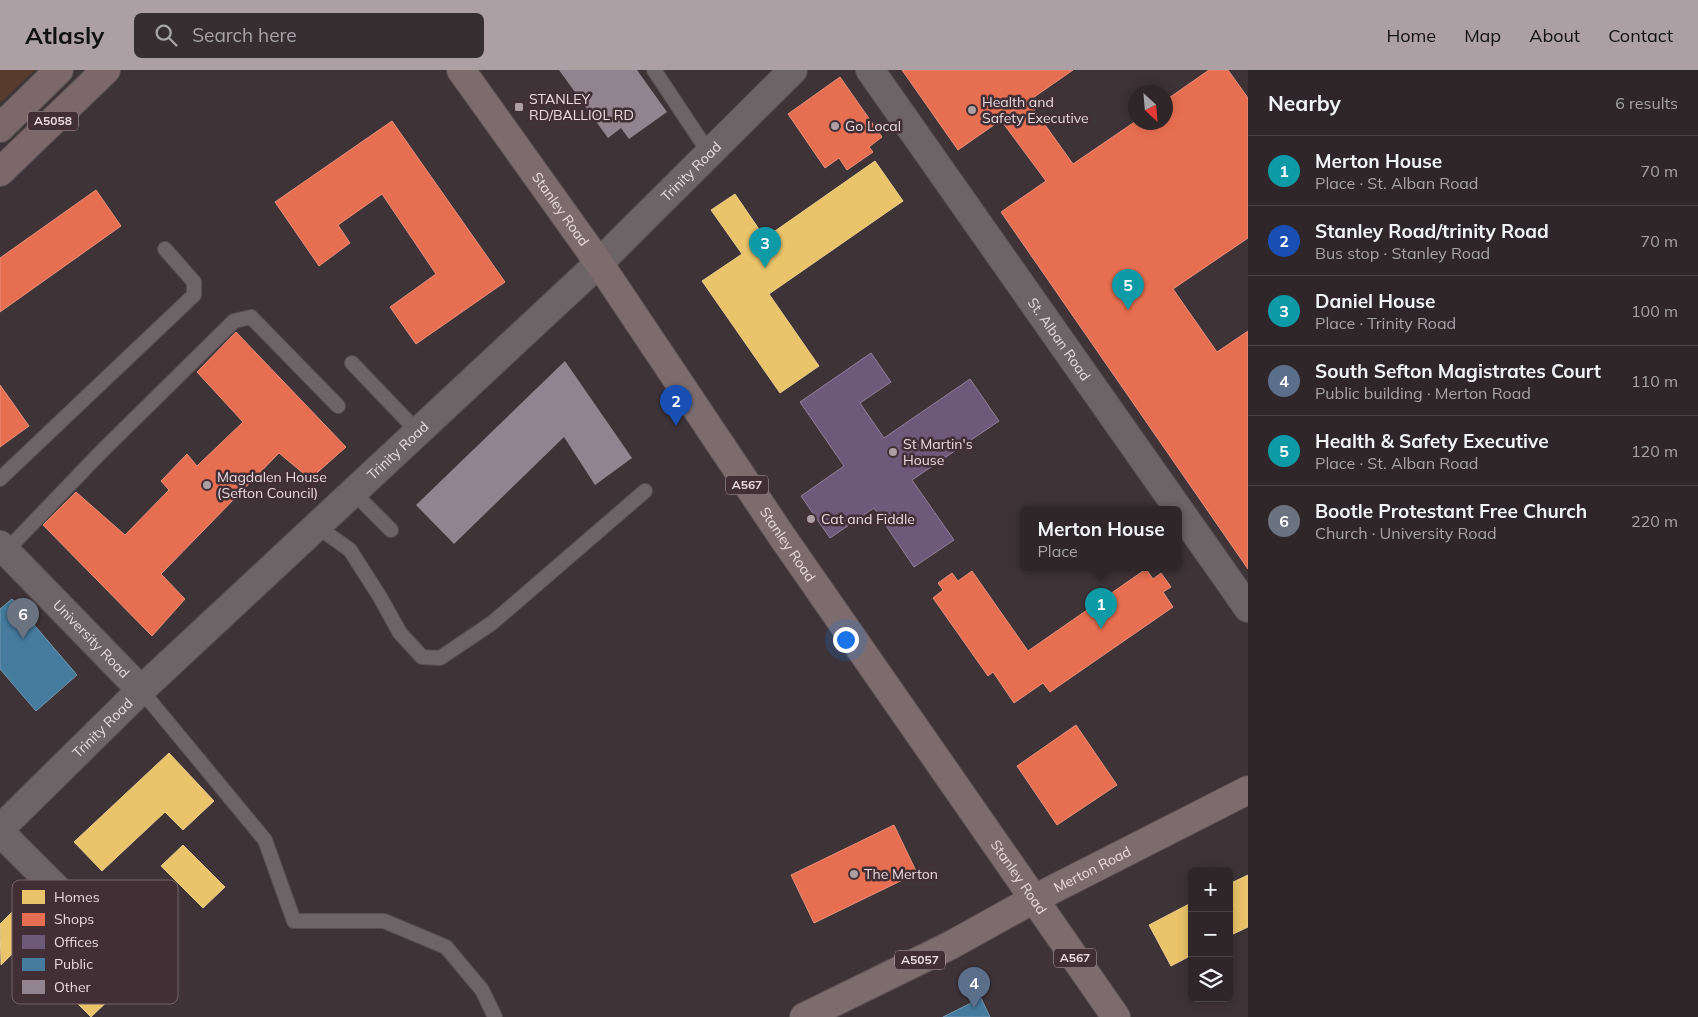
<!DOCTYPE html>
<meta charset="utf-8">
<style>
body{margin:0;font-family:Mulish,sans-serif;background:#362e31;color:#f1f3f6}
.controls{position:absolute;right:15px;bottom:15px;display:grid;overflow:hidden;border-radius:8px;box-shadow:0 2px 12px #0003}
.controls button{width:45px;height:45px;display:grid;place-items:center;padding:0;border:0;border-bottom:1px solid #494346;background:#2e2629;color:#f1f3f6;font:25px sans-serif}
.compass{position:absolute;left:1128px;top:15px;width:45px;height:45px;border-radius:50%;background:#2e2629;box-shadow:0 2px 12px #0003;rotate:154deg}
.you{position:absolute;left:845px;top:569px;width:18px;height:18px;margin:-12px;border:4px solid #fff;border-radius:50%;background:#1a73e8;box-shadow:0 0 0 8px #1a73e833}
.badge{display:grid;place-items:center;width:32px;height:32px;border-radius:50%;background:#aca0a5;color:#fff;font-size:16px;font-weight:700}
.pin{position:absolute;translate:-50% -41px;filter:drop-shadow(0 1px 2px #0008)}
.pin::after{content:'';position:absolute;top:26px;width:18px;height:15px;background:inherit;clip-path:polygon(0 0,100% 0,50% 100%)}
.popup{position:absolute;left:1020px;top:436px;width:162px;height:65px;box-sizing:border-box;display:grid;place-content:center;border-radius:8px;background:#2e2629;filter:drop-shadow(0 1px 4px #0005);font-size:16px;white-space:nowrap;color:#a7a5a8}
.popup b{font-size:19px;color:#f1f3f6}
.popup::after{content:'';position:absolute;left:50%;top:100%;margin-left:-10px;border:10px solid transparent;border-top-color:#2e2629}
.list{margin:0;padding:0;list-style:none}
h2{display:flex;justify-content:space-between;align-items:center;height:65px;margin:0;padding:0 20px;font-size:21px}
h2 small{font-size:16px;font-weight:400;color:#a7a5a8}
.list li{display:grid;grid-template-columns:32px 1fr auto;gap:15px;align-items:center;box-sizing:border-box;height:70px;padding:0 20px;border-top:1px solid #494346}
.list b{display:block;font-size:19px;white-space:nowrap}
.list p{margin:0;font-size:16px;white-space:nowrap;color:#a7a5a8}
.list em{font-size:16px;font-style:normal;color:#a7a5a8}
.icon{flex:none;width:28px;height:28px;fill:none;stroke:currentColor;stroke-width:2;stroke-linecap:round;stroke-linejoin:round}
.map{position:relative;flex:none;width:1248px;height:947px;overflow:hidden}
header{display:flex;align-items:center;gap:30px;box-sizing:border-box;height:70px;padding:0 25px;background:#aca0a5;color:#111}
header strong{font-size:24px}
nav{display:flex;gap:28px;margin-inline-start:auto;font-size:18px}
.search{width:350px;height:45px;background:#362e31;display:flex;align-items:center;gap:12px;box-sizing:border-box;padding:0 18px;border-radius:8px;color:#a7a5a8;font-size:19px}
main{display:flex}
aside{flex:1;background:#2e2629}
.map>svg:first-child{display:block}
.green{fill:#593b2e}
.homes{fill:#e9c46a;stroke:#e9cb8d}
.shops{fill:#e76f51;stroke:#e78f7c}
.offices{fill:#6d597a;stroke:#928099}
.public{fill:#457b9d;stroke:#7698b1}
.building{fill:#92848e}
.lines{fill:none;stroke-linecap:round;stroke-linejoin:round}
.lane-casing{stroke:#584f52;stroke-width:16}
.street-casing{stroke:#584f52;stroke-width:30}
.primary-casing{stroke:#584f52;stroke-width:30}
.highway-casing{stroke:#584f52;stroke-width:30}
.lane{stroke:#6d6467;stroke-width:14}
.street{stroke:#6d6467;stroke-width:28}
.primary{stroke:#7c6c6e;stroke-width:28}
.highway{stroke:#7c686a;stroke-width:28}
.poi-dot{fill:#aca0a5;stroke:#422f36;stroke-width:2}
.labels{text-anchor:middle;stroke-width:5;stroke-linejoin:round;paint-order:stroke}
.shield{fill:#422f36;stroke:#b6a7ad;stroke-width:1}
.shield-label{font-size:12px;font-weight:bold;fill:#e8dbe0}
.poi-label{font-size:14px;fill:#e8dbe0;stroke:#422f36;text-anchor:start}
.street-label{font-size:14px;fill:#e8dbe0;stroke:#422f36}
.key{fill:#422f36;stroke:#746369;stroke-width:1}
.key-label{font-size:14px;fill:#e8dbe0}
</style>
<header>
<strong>Atlasly</strong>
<div class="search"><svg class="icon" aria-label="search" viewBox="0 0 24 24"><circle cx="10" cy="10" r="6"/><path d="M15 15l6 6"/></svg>Search here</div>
<nav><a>Home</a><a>Map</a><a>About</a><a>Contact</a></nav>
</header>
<main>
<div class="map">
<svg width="1248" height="947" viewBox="0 0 1248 947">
<rect width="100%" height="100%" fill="#3e3337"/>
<path class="green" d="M0 0H35L0 33Z"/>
<g class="homes">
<path d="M875 91 903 131 769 224 819 296 780 323 702 211 742 184 711 140 735 124 765 168Z"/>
<path d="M169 683 214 731 183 760 165 742 102 801 74 772Z"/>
<path d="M183 775 225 817 203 838 161 796Z"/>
<path d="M1248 805V857L1229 866V814Z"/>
<path d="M36 818 57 840 1 895 0 854Z"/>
<path d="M1191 833 1192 885 1171 896 1149 855Z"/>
<path d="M71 884 113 926 91 947 49 905Z"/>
</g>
<g class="shops">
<path d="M902 0H1073L958 80Z"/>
<path d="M1209 0H1228L1248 28V168L1173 219 1217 282 1248 261V499L1001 142 1046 111 1000 49 1028 31 1073 94 1136 51 1166 52V30Z"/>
<path d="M840 7 882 67 869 77 873 82 847 100 839 88 825 98 788 44Z"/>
<path d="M392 51 505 212 416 274 390 237 436 204 382 124 338 155 350 173 319 196 275 132Z"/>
<path d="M96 120 121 156 0 242V188Z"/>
<path d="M236 262 346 377 310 409 279 383 161 504 185 529 152 566 43 455 76 422 125 465 169 420 161 411 187 384 197 396 243 352 197 302Z"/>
<path d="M0 315 29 356 0 377Z"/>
<path d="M1146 499 1153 509 1161 503 1171 517 1163 522 1173 537 1050 622 1043 613 1014 633 993 602 988 606 933 528 943 520 938 513 952 503 958 511 972 501 1028 581Z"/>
<path d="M1076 655 1117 715 1057 755 1017 696Z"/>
<path d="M894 755 917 803 814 853 791 805Z"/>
</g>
<path class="offices" d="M871 283 891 312 860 333 884 368 970 309 999 351 912 410 954 470 914 497 874 438 830 468 801 426 844 396 800 332Z"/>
<g class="public">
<path d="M12 529 77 605 36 641 0 599V539Z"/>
<path d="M981 928 990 947H943Z"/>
</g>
<g class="building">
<path d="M559 0H637L667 42 629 69 621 58 608 68Z"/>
<path d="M565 291 632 388 595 415 564 367 454 474 416 435Z"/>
</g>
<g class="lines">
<defs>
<g id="lane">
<path d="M654 0 709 83"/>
<path d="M352 293 417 361"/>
<path d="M0 409 194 225V212L165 179"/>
<path d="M352 421 391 460"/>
<path d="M315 455 350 480 380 527 400 563 422 587 440 588 492 553 645 421"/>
<path d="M6 481 101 382 234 251 251 247 338 336"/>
<path d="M141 620 265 770 294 851H384L446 877 482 920 495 947"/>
</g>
<g id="street">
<path id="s1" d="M870 0 1248 538"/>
<path id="s2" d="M0 475 141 620"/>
<path id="s3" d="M0 759 141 620 599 193 793 0"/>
<path d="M0 762 134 896"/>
<path d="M108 870 150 833"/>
</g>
<g id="primary">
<path id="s4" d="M461 0 599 193 781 465 1116 947"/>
<path id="s5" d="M804 947 951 875 1034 829 1248 720"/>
</g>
<g id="highway">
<path d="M0 58 59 0"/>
<path d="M0 102 106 0"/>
</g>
</defs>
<use href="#lane" class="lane-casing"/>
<use href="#street" class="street-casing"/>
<use href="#primary" class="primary-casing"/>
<use href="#highway" class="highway-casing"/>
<use href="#lane" class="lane"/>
<use href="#street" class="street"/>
<use href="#primary" class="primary"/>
<use href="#highway" class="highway"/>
</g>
<g class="poi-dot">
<rect x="514" y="32" width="10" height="10" rx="2.5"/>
<circle cx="972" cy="40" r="5"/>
<circle cx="835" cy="56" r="5"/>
<circle cx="893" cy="382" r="5"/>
<circle cx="207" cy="415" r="5"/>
<circle cx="811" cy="449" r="5"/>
<circle cx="854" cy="804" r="5"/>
</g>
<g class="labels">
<g class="shield">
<rect x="28" y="41.5" width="50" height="19" rx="4"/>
<rect x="726" y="405.5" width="42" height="19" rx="4"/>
<rect x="1054" y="878.5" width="42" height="19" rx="4"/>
<rect x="895" y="880.5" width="50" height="19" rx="4"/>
</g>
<g class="shield-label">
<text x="53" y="55">A5058</text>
<text x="747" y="419">A567</text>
<text x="1075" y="892">A567</text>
<text x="920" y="894">A5057</text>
</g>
<g class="poi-label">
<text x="529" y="34">STANLEY<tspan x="529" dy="16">RD/BALLIOL RD</tspan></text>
<text x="982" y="37">Health and<tspan x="982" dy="16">Safety Executive</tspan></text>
<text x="845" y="61">Go Local</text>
<text x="903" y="379">St Martin's<tspan x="903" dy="16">House</tspan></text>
<text x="217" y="412">Magdalen House<tspan x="217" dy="16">(Sefton Council)</tspan></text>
<text x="821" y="454">Cat and Fiddle</text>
<text x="864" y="809">The Merton</text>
</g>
<g class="street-label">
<text dy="5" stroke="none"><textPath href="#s3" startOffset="954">Trinity Road</textPath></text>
<text dy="5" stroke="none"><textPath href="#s4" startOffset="171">Stanley Road</textPath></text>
<text dy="5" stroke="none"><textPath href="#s1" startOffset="329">St. Alban Road</textPath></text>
<text dy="5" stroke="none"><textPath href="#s3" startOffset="549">Trinity Road</textPath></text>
<text dy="5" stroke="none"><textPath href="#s4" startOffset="576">Stanley Road</textPath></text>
<text dy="5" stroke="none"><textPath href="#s2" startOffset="131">University Road</textPath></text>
<text dy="5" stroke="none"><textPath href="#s3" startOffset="144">Trinity Road</textPath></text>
<text dy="5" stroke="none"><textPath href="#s5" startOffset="324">Merton Road</textPath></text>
<text dy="5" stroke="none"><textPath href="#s4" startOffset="981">Stanley Road</textPath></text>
</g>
</g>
<rect x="12" y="810" width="166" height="124" rx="8" class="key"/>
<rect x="22" y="820" width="23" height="14" fill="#e9c46a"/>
<rect x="22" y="843" width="23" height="13" fill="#e76f51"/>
<rect x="22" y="865" width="23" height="14" fill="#6d597a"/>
<rect x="22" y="888" width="23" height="13" fill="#457b9d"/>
<rect x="22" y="910" width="23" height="14" fill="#92848e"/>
<g class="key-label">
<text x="54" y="832">Homes</text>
<text x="54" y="854">Shops</text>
<text x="54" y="877">Offices</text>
<text x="54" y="899">Public</text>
<text x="54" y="922">Other</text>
</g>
</svg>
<div class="controls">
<button>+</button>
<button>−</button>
<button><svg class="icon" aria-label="layers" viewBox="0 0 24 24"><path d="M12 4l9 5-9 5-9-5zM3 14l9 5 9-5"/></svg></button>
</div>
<svg class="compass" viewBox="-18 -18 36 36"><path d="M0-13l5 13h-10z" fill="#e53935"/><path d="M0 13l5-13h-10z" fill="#a7a5a8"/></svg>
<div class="you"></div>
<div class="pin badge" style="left:1101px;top:559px;background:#0f9aa8">1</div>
<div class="popup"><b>Merton House</b>Place</div>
<div class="pin badge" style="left:676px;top:356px;background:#1a4fb4">2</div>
<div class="pin badge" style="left:765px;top:198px;background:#0f9aa8">3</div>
<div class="pin badge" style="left:974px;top:938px;background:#5c6f8a">4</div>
<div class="pin badge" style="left:1128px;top:240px;background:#0f9aa8">5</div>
<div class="pin badge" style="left:23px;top:569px;background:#6b7280">6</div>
</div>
<aside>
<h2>Nearby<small>6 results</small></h2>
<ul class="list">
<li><span class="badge" style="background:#0f9aa8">1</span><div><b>Merton House</b><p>Place · St. Alban Road</p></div><em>70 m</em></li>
<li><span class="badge" style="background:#1a4fb4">2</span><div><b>Stanley Road/trinity Road</b><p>Bus stop · Stanley Road</p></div><em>70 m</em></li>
<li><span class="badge" style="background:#0f9aa8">3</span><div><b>Daniel House</b><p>Place · Trinity Road</p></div><em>100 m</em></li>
<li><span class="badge" style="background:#5c6f8a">4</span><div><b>South Sefton Magistrates Court</b><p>Public building · Merton Road</p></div><em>110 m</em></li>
<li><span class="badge" style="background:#0f9aa8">5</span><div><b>Health &amp; Safety Executive</b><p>Place · St. Alban Road</p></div><em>120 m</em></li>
<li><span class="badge" style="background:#6b7280">6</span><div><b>Bootle Protestant Free Church</b><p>Church · University Road</p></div><em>220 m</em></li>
</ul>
</aside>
</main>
